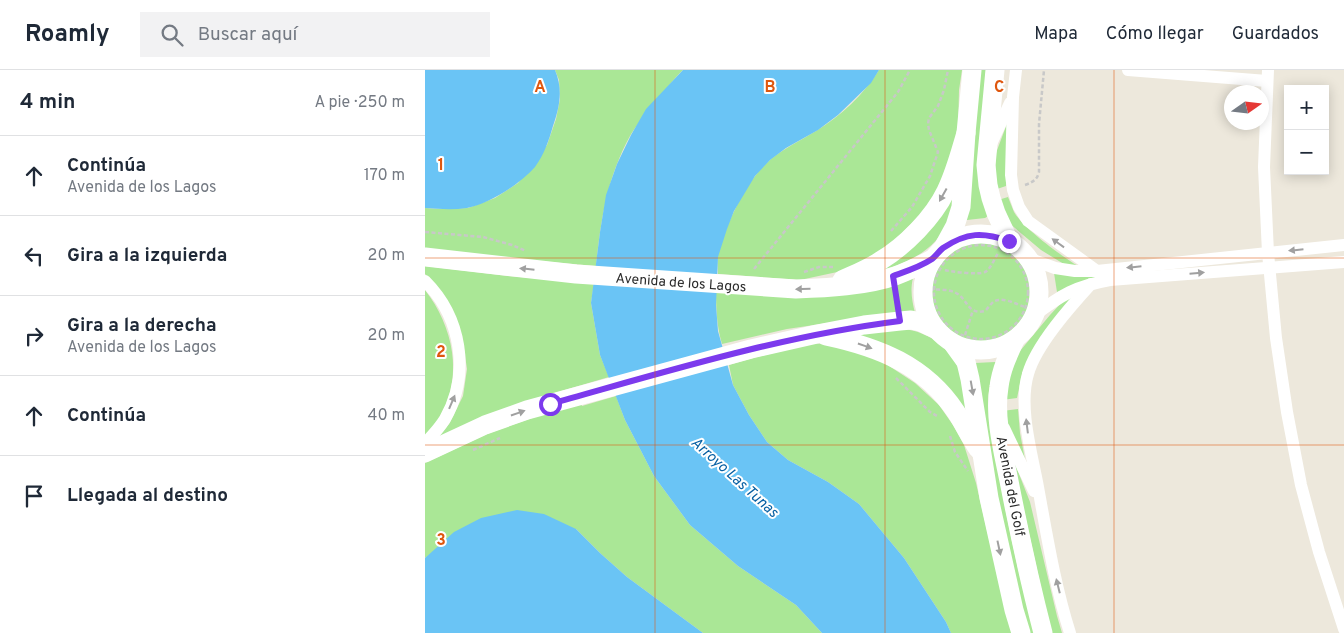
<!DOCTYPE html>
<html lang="es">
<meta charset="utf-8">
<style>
body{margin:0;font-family:Overpass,sans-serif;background:#f2f2f3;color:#1f2937}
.controls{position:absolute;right:15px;top:15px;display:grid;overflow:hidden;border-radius:0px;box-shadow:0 2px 12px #0003}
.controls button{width:45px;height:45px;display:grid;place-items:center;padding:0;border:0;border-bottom:1px solid #e0e1e3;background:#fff;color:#1f2937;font:25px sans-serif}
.compass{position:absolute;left:799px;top:15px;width:45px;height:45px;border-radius:50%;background:#fff;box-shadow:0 2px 12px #0003;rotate:76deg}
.stop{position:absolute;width:15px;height:15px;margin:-11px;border:4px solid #7c3aed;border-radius:50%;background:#fff}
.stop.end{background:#7c3aed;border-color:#fff;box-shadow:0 1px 5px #0008}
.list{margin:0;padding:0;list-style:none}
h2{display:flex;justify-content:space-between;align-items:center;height:65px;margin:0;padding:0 20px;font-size:21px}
h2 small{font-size:16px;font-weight:400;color:#747a83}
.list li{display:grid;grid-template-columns:32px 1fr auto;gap:15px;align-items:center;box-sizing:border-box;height:80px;padding:0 20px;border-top:1px solid #e0e1e3}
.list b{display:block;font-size:19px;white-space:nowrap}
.list p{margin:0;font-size:16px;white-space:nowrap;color:#747a83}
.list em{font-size:16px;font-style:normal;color:#747a83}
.icon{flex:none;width:28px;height:28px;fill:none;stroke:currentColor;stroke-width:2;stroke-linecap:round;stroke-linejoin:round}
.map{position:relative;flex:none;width:919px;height:563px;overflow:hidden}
header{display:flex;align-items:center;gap:30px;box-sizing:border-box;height:70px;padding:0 25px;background:#fff;border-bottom:1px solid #e0e1e3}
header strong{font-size:24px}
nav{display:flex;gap:28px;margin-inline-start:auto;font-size:18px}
.search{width:350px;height:45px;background:#f2f2f3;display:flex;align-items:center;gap:12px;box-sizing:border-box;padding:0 18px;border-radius:0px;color:#747a83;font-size:19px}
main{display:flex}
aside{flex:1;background:#fff}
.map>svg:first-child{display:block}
.green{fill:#aae796}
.water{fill:#6ac4f5}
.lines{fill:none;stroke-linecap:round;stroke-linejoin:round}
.path{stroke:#c8c8c8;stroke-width:2.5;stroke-dasharray:4 2.5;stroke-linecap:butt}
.street{stroke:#fff;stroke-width:12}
.secondary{stroke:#fff;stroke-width:19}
.oneway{fill:#a0a0a0}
.route{stroke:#7c3aed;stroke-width:6}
.grid{fill:none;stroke:#df570e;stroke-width:1;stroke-opacity:0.55}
.labels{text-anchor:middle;stroke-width:4;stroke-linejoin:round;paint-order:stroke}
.street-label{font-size:14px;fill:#2b2b2b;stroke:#fff}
.water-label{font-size:15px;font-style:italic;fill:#0760a3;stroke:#fff}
.grid-label{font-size:16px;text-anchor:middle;font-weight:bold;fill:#df570e;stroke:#fff;stroke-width:4;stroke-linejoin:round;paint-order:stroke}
</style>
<header>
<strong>Roamly</strong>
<div class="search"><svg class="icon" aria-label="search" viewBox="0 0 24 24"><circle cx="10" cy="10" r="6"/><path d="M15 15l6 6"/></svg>Buscar aquí</div>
<nav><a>Mapa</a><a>Cómo llegar</a><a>Guardados</a></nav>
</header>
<main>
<aside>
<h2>4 min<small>A pie · 250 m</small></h2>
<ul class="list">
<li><svg class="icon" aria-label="ahead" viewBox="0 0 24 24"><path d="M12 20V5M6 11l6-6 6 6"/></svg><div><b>Continúa</b><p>Avenida de los Lagos</p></div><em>170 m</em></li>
<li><svg class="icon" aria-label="left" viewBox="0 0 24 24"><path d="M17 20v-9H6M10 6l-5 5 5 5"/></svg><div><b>Gira a la izquierda</b></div><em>20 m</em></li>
<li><svg class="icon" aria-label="right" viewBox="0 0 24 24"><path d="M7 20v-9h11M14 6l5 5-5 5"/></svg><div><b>Gira a la derecha</b><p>Avenida de los Lagos</p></div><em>20 m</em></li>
<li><svg class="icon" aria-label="ahead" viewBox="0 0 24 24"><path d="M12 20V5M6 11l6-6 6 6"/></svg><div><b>Continúa</b></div><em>40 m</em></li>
<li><svg class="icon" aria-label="arrive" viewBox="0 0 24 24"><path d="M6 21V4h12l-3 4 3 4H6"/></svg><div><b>Llegada al destino</b></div></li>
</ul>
</aside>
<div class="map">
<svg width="919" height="563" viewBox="0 0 919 563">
<rect width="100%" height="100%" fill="#ede8dc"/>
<g class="green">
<path d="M130 0H258C247 10 238 24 229 36 221 45 211 55 205 66 182 108 176 149 171 196L0 181V138L15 139 43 138 70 128 93 113 122 75 131 49 135 29 134 10Z"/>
<path d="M454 0H537L534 20 533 63 519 113 503 137 465 175 451 186 417 201 375 210 293 204C293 198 292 191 293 185 301 154 321 110 346 89 360 78 376 70 391 61 416 46 439 24 454 0Z"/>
<path d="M552 0H561L553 97 563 146 560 148 542 150Z"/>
<path d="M583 51 581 116 569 120 571 83Z"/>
<path d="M531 123C528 132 527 141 523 150 513 178 486 192 458 200Z"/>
<path d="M583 127C585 132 587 137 589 142 598 158 636 186 653 196H642L616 180 584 153 573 130Z"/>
<circle cx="557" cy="222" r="51"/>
<path d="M0 196 83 206 169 213 166 233 175 285 184 307 109 329 19 368 14 365 24 354 38 326 42 299 38 272 2 206 0 204Z"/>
<path d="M629 203 676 207 632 222Z"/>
<path d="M488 208C485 220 487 231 490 243L430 249 362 259 297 274C292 257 291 240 291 221Z"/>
<path d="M0 220C28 256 39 306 15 347 11 354 5 360 0 366Z"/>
<path d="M653 222 598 300 592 328 577 330 590 287 625 245 638 231Z"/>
<path d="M480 259C506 263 530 280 536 307 540 322 541 338 543 353L527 334 430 264Z"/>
<path d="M390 273 432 280 452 288 490 313 514 335 528 355 539 375 551 413 581 542 587 563H526L521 552 479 488 434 434 403 412 363 390 342 372 324 345 308 315 304 295 328 288Z"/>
<path d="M570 292 572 293C564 310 562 328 564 346 576 419 589 492 610 563H602L570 434 550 293Z"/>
<path d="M191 326 200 350 229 406 265 455 313 496 371 535 397 563H278L202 507 175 483 151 459 11 480 0 488V393L62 364 155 331 157 336Z"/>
<path d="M593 339 595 363 601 395 577 341Z"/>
<path d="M587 386 605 432 632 546 637 563H626Z"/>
</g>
<g class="water">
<path d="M0 0H130C138 19 135 36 128 56 124 70 119 85 110 97 95 114 64 134 42 138 28 140 14 139 0 138Z"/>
<path d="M258 0H454L446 13 413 45 393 60 361 78 345 90 330 106 309 141 302 159 293 187 291 235 293 261 308 315 324 345 342 372 363 390 403 412 434 434 479 488 521 552 526 563H397L371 535 313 496 265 455 229 406 200 350 175 285 166 233 175 162 181 125 192 94 206 65 221 39Z"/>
<path d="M92 440 119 444 151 459 175 483 202 507 278 563H0V488L29 462 56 448Z"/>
</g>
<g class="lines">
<g class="path">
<path d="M600 115C608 112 612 110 614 102V54L619 0"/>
<path d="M466 161 487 137 505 106 513 82 504 60 503 54 504 48 513 36 519 20 523 0"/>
<path d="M0 162 58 167 87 175 101 181"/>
<circle cx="556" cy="222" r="47"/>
<path d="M329 199 473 22 485 0"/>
<path d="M520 200C527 202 553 205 560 202 565 200 570 188 573 183"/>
<path d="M379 202 394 197H408"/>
<path d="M498 220C508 220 522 218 531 223 543 229 542 245 560 241 563 238 565 235 568 232 577 226 591 234 600 237"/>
<path d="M471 222 473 236"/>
<path d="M540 265 548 240"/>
<path d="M471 308 505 342 512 346"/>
<path d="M525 366 530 382 543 401"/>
<path d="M48 380 75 368"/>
</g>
<g class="street">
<path d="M591 0 588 27 586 105 588 120 594 137 603 151 672 201"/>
<path d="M703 0 842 11"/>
<path d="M843 0 839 97 843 183 851 268 862 342 876 415 894 482 919 559"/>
<path d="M567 72 585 33"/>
<path d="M603 188 630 198 650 201H672L919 175"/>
<path d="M0 211C36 247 46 303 20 349 15 357 7 366 0 373"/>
<path d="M610 245C636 225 651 216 685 210L919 192"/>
<path d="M579 358 609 421"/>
<path d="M645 563C630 516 622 466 613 417 607 384 593 337 603 304 611 275 646 236 666 214"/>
</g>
<g class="secondary">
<path d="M570 0 561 95 563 115 566 128 571 143 584 171"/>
<circle cx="556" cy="222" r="58"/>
<path d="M518 178 530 156 536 137 541 63 547 0"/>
<path d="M0 187 151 204 371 219C402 218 441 216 470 206 484 201 496 195 509 188"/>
<path d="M417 210C430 204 443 199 455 191 480 176 508 148 521 121 530 103 535 83 541 63"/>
<path d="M401 266C453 277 500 295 531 342 539 354 545 367 553 379"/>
<path d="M590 270C583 285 576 300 574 317 569 347 578 381 584 411 594 462 605 513 618 563"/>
<path d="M528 274 541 292 545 309 564 428 589 540 596 563"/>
<path d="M0 383 60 355 102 340 326 279 392 264 439 255 475 251 486 250 495 252 512 260"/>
</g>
</g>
<defs><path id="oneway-solid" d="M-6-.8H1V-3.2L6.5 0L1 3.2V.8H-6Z" transform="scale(1.25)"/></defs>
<g class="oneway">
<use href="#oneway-solid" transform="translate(518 125) rotate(119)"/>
<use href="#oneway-solid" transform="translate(633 173) rotate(-144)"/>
<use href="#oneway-solid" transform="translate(871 180) rotate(174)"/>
<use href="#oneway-solid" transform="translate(709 197) rotate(174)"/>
<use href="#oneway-solid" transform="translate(102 199) rotate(-174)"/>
<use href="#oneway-solid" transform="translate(772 203) rotate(-5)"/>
<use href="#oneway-solid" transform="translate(378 219) rotate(179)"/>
<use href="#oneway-solid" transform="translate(440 276) rotate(19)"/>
<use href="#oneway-solid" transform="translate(547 318) rotate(80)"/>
<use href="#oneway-solid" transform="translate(27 332) rotate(-67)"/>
<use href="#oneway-solid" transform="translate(93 343) rotate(-19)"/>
<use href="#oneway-solid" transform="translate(602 356) rotate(-97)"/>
<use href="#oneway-solid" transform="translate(574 478) rotate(78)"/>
<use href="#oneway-solid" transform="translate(633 516) rotate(-104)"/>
</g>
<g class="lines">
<path class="route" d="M125 334C240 302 356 266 475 251L468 206C482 201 495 197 507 189 511 186 514 181 518 178 542 162 558 162 584 171"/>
</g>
<path class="grid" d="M230 0V563M460 0V563M689 0V563M0 188H919M0 375H919"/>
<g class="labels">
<g class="street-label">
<text transform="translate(256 212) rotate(4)" y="5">Avenida de los Lagos</text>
<text transform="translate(586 416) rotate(79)" y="5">Avenida del Golf</text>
</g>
<g class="water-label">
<text transform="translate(310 407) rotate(42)" y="5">Arroyo Las Tunas</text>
</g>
</g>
<g class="grid-label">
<text x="115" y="22">A</text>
<text x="345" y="22">B</text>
<text x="574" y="22">C</text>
<text x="16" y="100">1</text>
<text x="16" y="287">2</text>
<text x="16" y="475">3</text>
</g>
</svg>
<div class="controls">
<button>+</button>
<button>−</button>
</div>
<svg class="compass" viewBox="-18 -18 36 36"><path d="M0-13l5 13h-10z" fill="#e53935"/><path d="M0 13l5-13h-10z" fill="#747a83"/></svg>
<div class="stop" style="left:125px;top:334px"></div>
<div class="stop end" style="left:584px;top:171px"></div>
</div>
</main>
